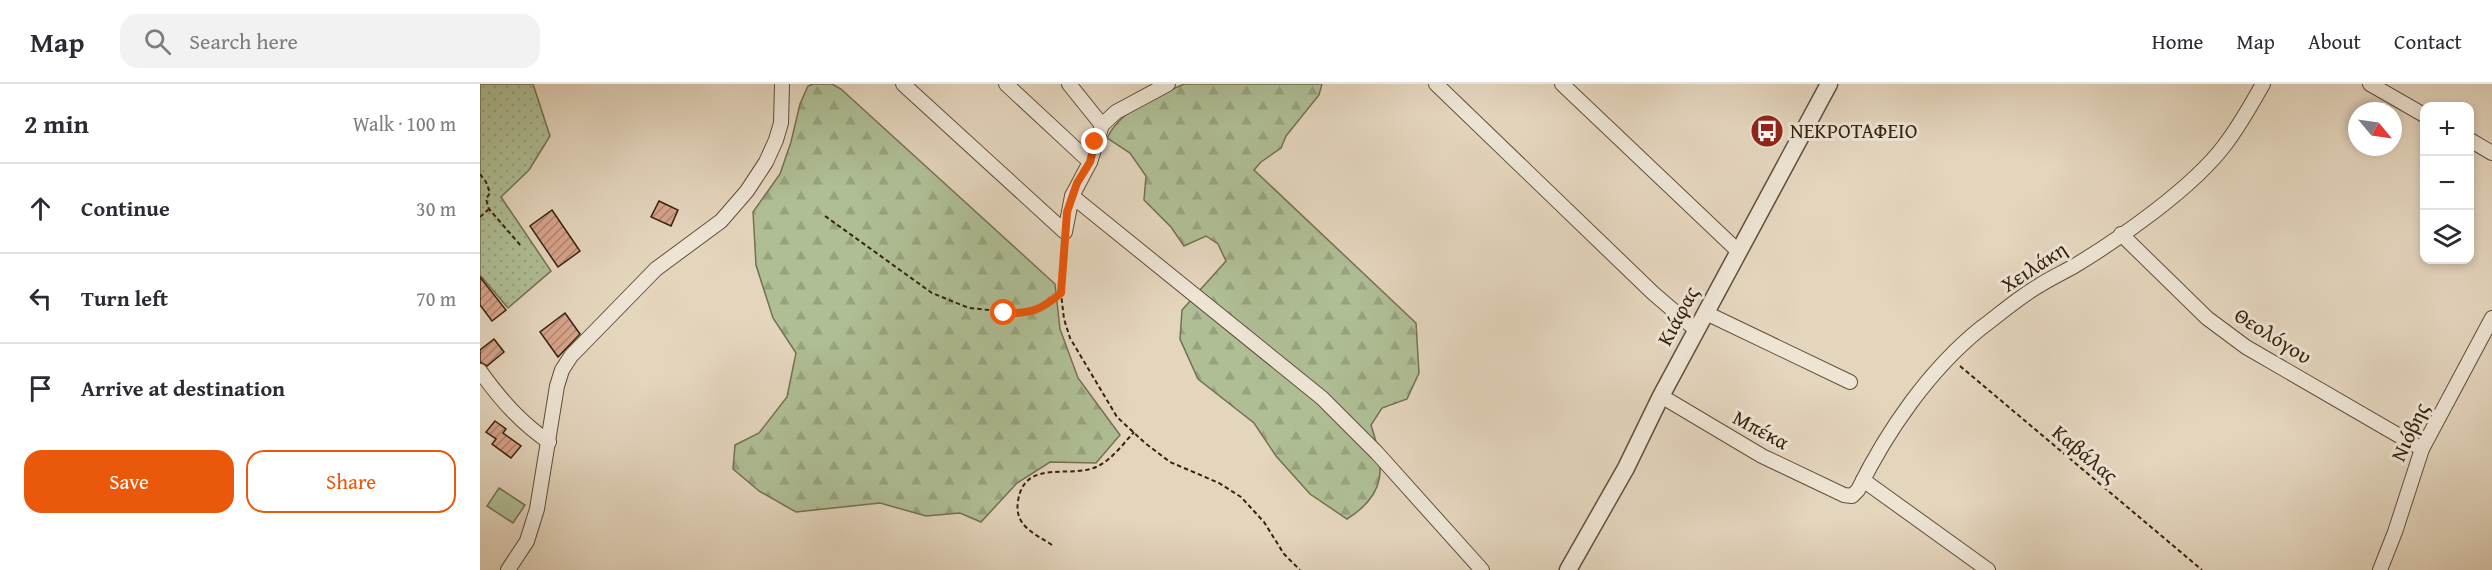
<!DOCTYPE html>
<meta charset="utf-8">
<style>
body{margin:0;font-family:"Gentium Book Plus",serif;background:#f2f2f3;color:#2b2b33}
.controls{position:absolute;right:18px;top:18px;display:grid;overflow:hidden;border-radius:12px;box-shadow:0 3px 9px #0003}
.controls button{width:54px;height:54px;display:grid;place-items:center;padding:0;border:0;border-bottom:2px solid #e1e1e2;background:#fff;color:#2b2b33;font:30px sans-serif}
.compass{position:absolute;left:1868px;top:18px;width:54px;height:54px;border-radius:50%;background:#fff;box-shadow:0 3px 9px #0003;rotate:119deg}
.stop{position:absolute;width:18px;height:18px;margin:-14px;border:4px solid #ea580c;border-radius:50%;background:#fff}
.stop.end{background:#ea580c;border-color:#fff;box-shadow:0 2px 6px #0008}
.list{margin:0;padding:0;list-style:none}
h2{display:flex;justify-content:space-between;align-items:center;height:78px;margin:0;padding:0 24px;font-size:26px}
h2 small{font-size:20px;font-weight:400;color:#7c7c81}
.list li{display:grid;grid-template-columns:39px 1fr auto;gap:18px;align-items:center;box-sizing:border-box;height:90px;padding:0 24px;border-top:2px solid #e1e1e2}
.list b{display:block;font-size:22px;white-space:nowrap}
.list em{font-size:20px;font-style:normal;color:#7c7c81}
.actions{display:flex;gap:12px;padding:18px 24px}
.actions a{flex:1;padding:14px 0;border:2px solid #ea580c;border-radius:18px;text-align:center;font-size:21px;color:#ea580c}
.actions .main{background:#ea580c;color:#fff}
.icon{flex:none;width:33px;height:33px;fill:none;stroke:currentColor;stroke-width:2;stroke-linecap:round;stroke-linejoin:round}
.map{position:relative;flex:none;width:2012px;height:486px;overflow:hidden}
header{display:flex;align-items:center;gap:36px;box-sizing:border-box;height:84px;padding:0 30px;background:#fff;border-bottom:2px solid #e1e1e2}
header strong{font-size:28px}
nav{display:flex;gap:33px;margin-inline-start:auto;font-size:21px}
.search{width:420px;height:54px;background:#f2f2f3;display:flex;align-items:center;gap:15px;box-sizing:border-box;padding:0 21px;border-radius:18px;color:#7c7c81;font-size:22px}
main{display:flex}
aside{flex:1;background:#fff}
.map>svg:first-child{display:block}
.grass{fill:url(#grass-dots);stroke:#747052;stroke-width:1.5}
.forest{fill:url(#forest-firs);stroke:#747052;stroke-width:1.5}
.pitch{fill:#afbe95;stroke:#747052;stroke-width:1.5}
.building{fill:url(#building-hatch);stroke:#38220e;stroke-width:1.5}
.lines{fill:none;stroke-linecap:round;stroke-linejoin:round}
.minor-casing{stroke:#634f3a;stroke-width:16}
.tertiary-casing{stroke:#634f3a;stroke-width:19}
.path{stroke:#38220e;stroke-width:2;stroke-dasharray:4.5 3;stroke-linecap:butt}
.minor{stroke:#ede4d4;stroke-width:14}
.tertiary{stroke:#ede4d4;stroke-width:16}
.route{stroke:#ea580c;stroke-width:8}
.labels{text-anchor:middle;stroke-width:6;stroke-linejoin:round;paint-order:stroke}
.poi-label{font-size:21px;fill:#38220e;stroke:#ede4d4;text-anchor:start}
.street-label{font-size:21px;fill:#38220e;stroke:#ede4d4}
</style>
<header>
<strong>Map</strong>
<div class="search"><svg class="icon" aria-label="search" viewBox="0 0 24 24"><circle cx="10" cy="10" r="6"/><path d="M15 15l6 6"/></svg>Search here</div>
<nav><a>Home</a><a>Map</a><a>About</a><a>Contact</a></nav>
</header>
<main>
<aside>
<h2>2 min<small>Walk · 100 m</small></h2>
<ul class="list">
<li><svg class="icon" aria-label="ahead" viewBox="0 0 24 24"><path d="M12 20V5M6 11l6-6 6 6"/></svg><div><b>Continue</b></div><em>30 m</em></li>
<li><svg class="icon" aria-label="left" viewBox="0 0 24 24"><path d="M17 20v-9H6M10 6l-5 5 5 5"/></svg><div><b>Turn left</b></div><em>70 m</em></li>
<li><svg class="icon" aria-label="arrive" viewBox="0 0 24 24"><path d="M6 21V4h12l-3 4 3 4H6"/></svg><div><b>Arrive at destination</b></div></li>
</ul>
<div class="actions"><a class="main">Save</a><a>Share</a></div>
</aside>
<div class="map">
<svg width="2012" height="486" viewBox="0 0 2012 486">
<defs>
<pattern id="grass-dots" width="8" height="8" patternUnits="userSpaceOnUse" patternTransform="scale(1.5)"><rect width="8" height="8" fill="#afbe95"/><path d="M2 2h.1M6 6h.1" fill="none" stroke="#97a37f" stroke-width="1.8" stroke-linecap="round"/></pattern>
<pattern id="forest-firs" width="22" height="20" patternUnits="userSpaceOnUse" patternTransform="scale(1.5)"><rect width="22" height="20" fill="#afbe95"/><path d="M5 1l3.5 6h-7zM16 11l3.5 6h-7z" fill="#97a37f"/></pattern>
<pattern id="building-hatch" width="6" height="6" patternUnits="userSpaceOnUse" patternTransform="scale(1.5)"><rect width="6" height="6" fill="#d6a28a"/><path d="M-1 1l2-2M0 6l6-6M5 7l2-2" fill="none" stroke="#af846f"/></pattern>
</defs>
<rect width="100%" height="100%" fill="#e4d5bd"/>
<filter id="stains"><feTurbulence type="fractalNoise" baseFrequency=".00333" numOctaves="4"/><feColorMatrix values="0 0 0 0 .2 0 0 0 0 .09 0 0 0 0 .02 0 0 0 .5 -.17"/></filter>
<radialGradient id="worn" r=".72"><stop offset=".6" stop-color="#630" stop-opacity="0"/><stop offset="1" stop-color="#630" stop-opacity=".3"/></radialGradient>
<path class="grass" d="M0 0H53L70 52 49 86 21 113 71 187 28 224 0 191Z"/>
<g class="forest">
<path d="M333 0H352L361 5 575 200 580 245 598 294 640 351 616 379 570 378 537 399 501 438 480 429 446 432 400 419 316 428 279 407 253 385 255 361 279 349 307 313 316 269 293 234 276 181 273 128 300 90 311 58 320 20 328 2Z"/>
<path d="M704 0H842L839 11 806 52 801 64 781 78 774 86 936 239 939 289 927 315 902 324 891 341C905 384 907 410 867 435L830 410 796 372 774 339 718 295 700 255 702 226 746 177 738 160 726 152 704 162 691 143 664 116 666 92 650 69 627 54C641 25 676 13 704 0Z"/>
</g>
<path class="pitch" d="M19 404 45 421 33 439 7 422Z"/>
<g class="building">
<path d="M179 117 198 126 191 142 171 133Z"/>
<path d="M72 126 100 167 78 183 50 142Z"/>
<path d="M0 193 26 226 12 237 0 221Z"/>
<path d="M85 229 100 250 78 273 60 248Z"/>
<path d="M14 255 24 268 7 282 0 278V266Z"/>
<path d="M15 337 26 345 23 349 41 362 31 374 12 360 16 355 6 348Z"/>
</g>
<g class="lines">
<defs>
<g id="minor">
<path d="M423 0 585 148 592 112 842 314 897 369 1002 486"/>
<path d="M526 0 610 78 592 112"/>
<path d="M589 0 622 41"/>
<path d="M956 0 1173 209 1216 246"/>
<path d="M1082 0 1258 167"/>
<path d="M1890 0 1944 31"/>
<path d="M1990 56 2012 69"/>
<path d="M610 78 622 41 636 28 688 0"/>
<path d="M1641 150 1727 234 1766 263 1942 365"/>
<path d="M1226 229 1370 298"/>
<path d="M0 287C20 315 40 338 69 358"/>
<path d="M1181 312 1282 372 1364 411 1372 412 1378 406C1407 347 1449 286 1501 244 1520 230 1539 213 1560 201 1571 194 1584 188 1596 181 1642 153 1712 104 1744 62 1759 43 1771 21 1783 0"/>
<path d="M1383 396 1508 486"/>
<path d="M28 486 47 457 57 425 77 302 82 286 91 272 176 185 241 137 267 107 286 78 296 56 301 39 302 0"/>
<path d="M1900 486 1915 448 1942 365 2012 234"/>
</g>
<path id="tertiary" d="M1088 486 1146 384 1181 312 1349 0"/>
</defs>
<use href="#minor" class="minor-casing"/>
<use href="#tertiary" class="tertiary-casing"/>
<g class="path">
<path d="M0 90 6 98 10 109 6 115 9 125 41 162"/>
<path d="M345 132 452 209 489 224 547 230 567 221 581 209"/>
<path d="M0 133 9 125"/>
<path d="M585 162 581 209 584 235 590 254 637 333 665 359 690 378 739 399 761 413 784 438 804 470 820 486"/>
<path d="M1480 282 1722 486"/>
<path d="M572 461C554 449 534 442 538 417 545 372 594 397 620 381 633 374 644 359 654 348"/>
</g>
<use href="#minor" class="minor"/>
<use href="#tertiary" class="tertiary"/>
</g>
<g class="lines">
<path class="route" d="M524 229C551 230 561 226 581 209L587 128 597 99 610 78 615 58"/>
</g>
<defs>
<symbol id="bus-disc" viewBox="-11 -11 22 22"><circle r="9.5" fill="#8f2418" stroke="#ede4d4"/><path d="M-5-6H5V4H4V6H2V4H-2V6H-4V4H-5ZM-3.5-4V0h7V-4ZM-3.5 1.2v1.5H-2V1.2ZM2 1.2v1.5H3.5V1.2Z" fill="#fff"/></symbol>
</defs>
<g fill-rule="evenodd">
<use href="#bus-disc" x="1268" y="28" width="38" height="38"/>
</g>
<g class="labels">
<g class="poi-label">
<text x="1310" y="54">ΝΕΚΡΟΤΑΦΕΙΟ</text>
</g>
<g class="street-label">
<text transform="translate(1554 183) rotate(-33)" y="7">Χειλάκη</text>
<text transform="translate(1198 232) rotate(-62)" y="7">Κιάφας</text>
<text transform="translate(1793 252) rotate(32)" y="7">Θεολόγου</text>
<text transform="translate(1281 346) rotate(28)" y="7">Μπέκα</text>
<text transform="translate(1930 348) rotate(-65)" y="7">Νιόβης</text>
<text transform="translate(1605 370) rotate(40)" y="7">Καβάλας</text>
</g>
</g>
<rect width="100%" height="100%" filter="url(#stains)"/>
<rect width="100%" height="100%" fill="url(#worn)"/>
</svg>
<div class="controls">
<button>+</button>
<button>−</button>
<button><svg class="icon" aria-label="layers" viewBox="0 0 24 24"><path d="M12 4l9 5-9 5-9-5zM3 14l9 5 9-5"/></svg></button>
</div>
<svg class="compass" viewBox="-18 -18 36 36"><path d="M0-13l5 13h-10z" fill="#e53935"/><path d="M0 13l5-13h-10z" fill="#7c7c81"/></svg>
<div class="stop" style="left:524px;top:229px"></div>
<div class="stop end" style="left:615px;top:58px"></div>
</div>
</main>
